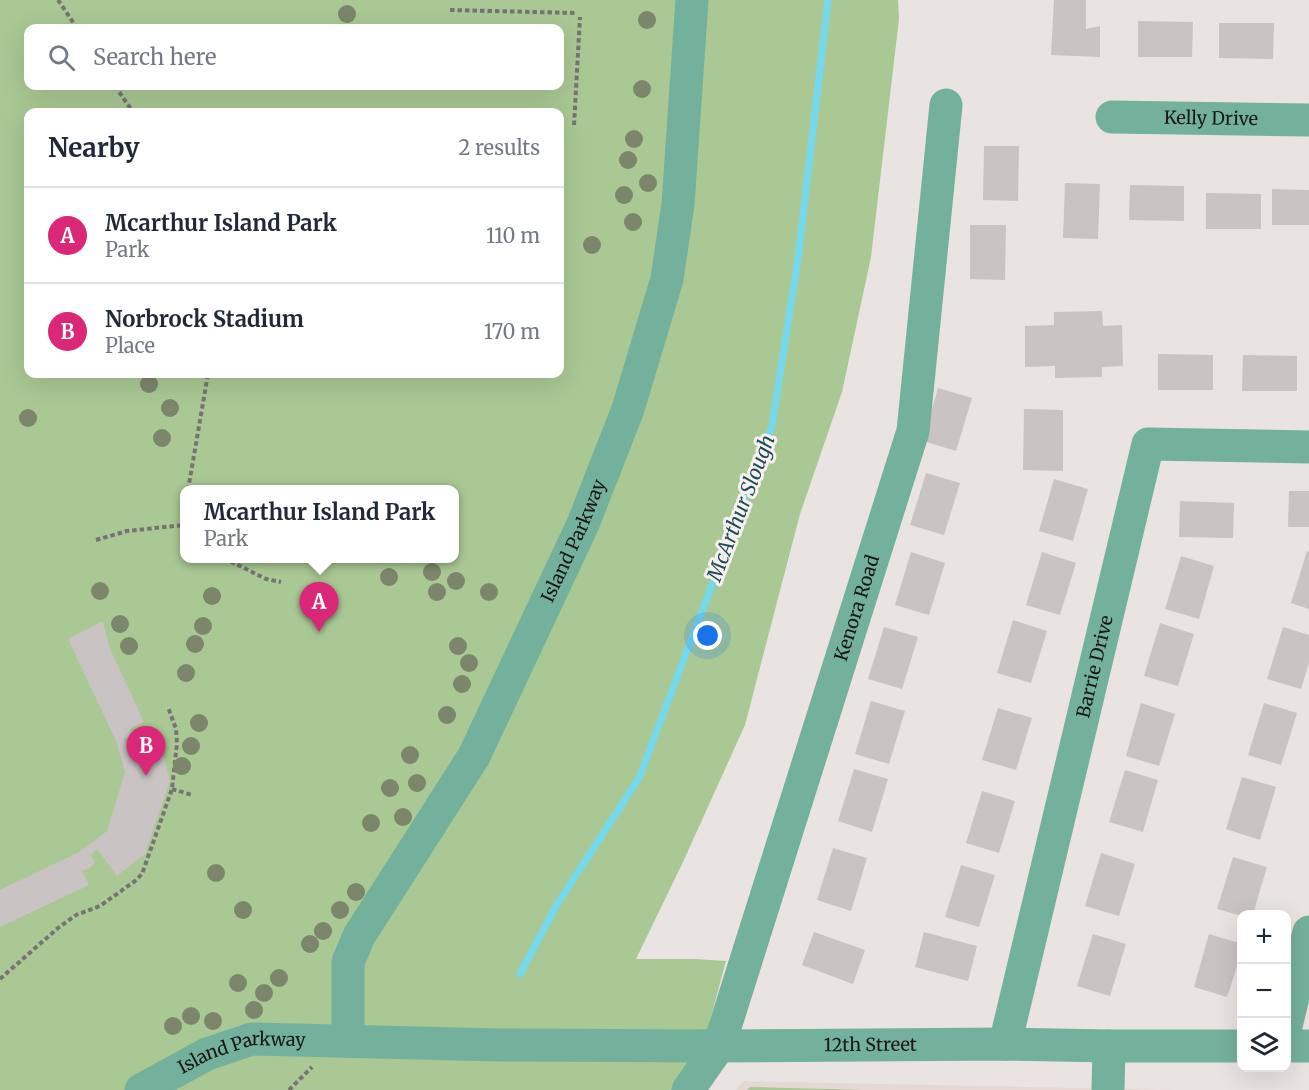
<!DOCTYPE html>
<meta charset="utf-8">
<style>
body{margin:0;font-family:Merriweather,serif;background:#f2f2f3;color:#1f2937}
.controls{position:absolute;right:18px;bottom:18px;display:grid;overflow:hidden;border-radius:12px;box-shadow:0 6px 24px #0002}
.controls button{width:54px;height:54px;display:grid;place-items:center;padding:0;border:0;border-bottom:2px solid #e0e1e3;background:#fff;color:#1f2937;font:30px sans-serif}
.you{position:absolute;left:708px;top:636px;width:21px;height:21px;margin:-15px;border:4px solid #fff;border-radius:50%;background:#1a73e8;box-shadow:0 0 0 9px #1a73e833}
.badge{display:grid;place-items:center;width:39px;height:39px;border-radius:50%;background:#db2777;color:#fff;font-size:20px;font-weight:700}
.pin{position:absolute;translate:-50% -50px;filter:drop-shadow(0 2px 3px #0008)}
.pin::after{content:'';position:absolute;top:32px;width:21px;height:18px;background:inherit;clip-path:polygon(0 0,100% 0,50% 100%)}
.popup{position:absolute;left:180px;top:485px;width:279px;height:78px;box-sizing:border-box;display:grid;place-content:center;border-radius:12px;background:#fff;filter:drop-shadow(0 2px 4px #0005);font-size:20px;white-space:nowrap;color:#747a83}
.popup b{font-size:22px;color:#1f2937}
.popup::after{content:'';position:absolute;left:50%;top:100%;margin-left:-12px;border:12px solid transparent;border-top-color:#fff}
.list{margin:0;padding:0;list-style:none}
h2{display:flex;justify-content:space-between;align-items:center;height:78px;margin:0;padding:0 24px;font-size:26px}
h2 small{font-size:20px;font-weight:400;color:#747a83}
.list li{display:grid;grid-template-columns:39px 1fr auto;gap:18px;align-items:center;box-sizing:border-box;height:96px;padding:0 24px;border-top:2px solid #e0e1e3}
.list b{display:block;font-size:22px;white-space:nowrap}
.list p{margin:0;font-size:20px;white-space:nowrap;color:#747a83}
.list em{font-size:20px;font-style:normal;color:#747a83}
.icon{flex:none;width:33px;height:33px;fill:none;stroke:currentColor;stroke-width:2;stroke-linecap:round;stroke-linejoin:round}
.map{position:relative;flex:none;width:1309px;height:1090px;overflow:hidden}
.search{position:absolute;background:#fff;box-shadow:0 6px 24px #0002;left:24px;top:24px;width:540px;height:66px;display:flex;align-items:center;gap:15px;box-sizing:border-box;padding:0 21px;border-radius:12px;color:#747a83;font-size:22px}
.panel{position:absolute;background:#fff;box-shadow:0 6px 24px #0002;left:24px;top:108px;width:540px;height:270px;border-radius:12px}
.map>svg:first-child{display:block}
.built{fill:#e5d8d2}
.green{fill:#a9c894;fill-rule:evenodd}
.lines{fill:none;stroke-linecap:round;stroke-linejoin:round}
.stream{stroke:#75d9ee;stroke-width:7}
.building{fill:#c9c3c3}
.path{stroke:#777372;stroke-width:4;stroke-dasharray:4.5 3;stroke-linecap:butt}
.minor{stroke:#74b19c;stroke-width:33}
.tree{fill:#7b866b}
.labels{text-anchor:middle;stroke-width:6;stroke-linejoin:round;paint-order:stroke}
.street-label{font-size:18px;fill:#181616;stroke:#f6f1ef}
.water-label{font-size:20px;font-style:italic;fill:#1e4b54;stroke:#f6f1ef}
</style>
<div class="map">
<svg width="1309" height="1090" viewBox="0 0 1309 1090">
<rect width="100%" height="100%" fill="#e9e4e1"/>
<path class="built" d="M743 1081 1176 1090H736Z"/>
<g class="green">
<path d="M0 0H898L899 19 871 257 842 392 800 514 745 725 683 862 636 959H695L726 961 697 1068 681 1090H0ZM28 28H560V86H28ZM28 112H560V374H28ZM184 490H454V558H184Z"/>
<path d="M750 1087 864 1090H747Z"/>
</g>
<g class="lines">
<path class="stream" d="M520 974 556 906 639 778 772 426 798 258 828 0"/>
</g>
<g class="building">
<path d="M1054 0H1086V29L1100 26V57L1051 55Z"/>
<path d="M1138 21 1193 22 1192 57H1138Z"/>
<path d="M1219 23H1274L1273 59 1219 58Z"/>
<path d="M984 146H1019L1018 201 983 200Z"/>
<path d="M1065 183 1100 184 1098 239 1063 238Z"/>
<path d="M1130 185 1184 186V221L1129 220Z"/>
<path d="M1272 189 1309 190V225H1272Z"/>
<path d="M1206 193 1261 194V229H1206Z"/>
<path d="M970 225H1006L1005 280 970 279Z"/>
<path d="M1102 311 1103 326 1122 325 1123 366 1102 367V377L1055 378V366L1025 367V326L1054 325V312Z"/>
<path d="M1158 354 1213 355V390H1158Z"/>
<path d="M1243 355 1297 356V391H1242Z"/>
<path d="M938 388 972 398 956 451 923 441Z"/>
<path d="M1024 409 1063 410V471L1023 470Z"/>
<path d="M926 473 960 483 944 535 910 525Z"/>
<path d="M1054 479 1088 489 1073 541 1039 531Z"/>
<path d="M1289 491H1309V527H1288Z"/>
<path d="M1180 501 1234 503 1233 538 1179 537Z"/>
<path d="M1307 551 1309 552V609L1291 603Z"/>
<path d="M911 552 945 563 929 615 895 605Z"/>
<path d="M1042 552 1076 563 1060 615 1026 605Z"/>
<path d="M1181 556 1214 566 1199 619 1165 609Z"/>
<path d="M1013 620 1047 631 1031 683 997 673Z"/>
<path d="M103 621 110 649 144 722 130 729 132 735 124 739 129 754 161 746 170 781 145 854 117 876 97 849 91 855 95 862 90 868 82 871 89 885 0 927V890L81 851 107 831 125 772 117 743 68 639Z"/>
<path d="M1160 623 1194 634 1178 686 1144 676Z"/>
<path d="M884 627 918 637 902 689 868 679Z"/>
<path d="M1283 627 1309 635V663L1301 689 1267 679Z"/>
<path d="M871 701 905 711 889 764 855 754Z"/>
<path d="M1141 703 1175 714 1159 766 1126 756Z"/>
<path d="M1264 703 1297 713 1281 765 1248 755Z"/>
<path d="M998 708 1032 718 1016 770 982 760Z"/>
<path d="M854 769 888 779 872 832 838 821Z"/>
<path d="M1125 770 1158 780 1143 832 1109 822Z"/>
<path d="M1242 777 1276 787 1260 840 1226 829Z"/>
<path d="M982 791 1015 801 999 853 966 843Z"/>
<path d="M833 848 867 858 851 911 817 900Z"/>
<path d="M1101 853 1135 864 1119 916 1085 906Z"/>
<path d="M1233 857 1267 867 1253 914H1242V916L1217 909Z"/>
<path d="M961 865 995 875 979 927 945 917Z"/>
<path d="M814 932 865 950 853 984 802 965Z"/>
<path d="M924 932 977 946 968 981 915 967Z"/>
<path d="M1093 934 1126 944 1110 996 1077 986Z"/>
<path d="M1209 934 1242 944V951L1227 997 1194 987Z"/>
</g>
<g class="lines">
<g class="path">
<path d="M58 0 77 28"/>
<path d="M450 10 576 13"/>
<path d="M115 86 133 112"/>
<path d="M574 125 580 17"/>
<path d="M188 490 208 374"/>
<path d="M96 540 127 531 184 525"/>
<path d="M224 558 266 579 281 582"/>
<path d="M172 789 192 795"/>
<path d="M0 979 58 928 76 915 100 906 135 881 142 874 172 789 177 743 176 729 168 707"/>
<path d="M289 1090 312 1067"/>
</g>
<g class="minor">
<path id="s1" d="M1112 117 1309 120"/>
<path d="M1286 1026 1309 932"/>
<path id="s2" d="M348 1041V962L359 936 474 756 583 524 628 409 667 279 678 204 692 0"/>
<path id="s3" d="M1005 1044 1148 444 1309 447"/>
<path d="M1286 1046H1309"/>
<path id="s4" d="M141 1090 207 1054 252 1039 499 1045 719 1046 1005 1044 1109 1046H1242"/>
<path id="s5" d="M688 1090 719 1046 913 431 946 105"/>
<path d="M1108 1090 1109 1046"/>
</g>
</g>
<g class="tree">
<circle cx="347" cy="14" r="9"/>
<circle cx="647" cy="20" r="9"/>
<circle cx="642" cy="89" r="9"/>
<circle cx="634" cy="139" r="9"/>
<circle cx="628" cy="160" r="9"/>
<circle cx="648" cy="183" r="9"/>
<circle cx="624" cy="195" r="9"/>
<circle cx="633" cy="222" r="9"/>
<circle cx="592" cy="245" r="9"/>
<circle cx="149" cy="384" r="9"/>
<circle cx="170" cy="408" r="9"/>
<circle cx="28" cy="418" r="9"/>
<circle cx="162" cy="438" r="9"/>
<circle cx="432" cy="572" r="9"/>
<circle cx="389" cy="577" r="9"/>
<circle cx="456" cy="581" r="9"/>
<circle cx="100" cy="591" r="9"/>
<circle cx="437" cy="592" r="9"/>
<circle cx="489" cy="592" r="9"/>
<circle cx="212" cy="596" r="9"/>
<circle cx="120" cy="624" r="9"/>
<circle cx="203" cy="626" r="9"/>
<circle cx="195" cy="644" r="9"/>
<circle cx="129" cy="646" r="9"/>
<circle cx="458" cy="646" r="9"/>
<circle cx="469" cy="663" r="9"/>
<circle cx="186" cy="673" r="9"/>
<circle cx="462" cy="684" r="9"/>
<circle cx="447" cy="715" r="9"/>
<circle cx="199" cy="723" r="9"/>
<circle cx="191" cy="746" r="9"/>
<circle cx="410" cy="755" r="9"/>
<circle cx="182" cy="766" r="9"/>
<circle cx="417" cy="783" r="9"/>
<circle cx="390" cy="788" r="9"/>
<circle cx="403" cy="817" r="9"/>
<circle cx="371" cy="823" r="9"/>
<circle cx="216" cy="873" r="9"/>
<circle cx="356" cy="892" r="9"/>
<circle cx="243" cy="910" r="9"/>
<circle cx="340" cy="910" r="9"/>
<circle cx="323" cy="931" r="9"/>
<circle cx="310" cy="944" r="9"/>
<circle cx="279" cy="978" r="9"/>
<circle cx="238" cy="983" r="9"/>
<circle cx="264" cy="993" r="9"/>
<circle cx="254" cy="1010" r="9"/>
<circle cx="191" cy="1016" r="9"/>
<circle cx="213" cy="1021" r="9"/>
<circle cx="173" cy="1026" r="9"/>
</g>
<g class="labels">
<g class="street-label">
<text dy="6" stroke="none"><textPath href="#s1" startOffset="99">Kelly Drive</textPath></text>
<text dy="6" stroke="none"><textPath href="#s2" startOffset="558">Island Parkway</textPath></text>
<text dy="6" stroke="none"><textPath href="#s5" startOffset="513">Kenora Road</textPath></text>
<text dy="6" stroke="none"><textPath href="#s3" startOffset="388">Barrie Drive</textPath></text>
<text dy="6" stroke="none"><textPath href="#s4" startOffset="741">12th Street</textPath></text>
<text dy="6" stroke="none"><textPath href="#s4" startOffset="110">Island Parkway</textPath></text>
</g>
<g class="water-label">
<text transform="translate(741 508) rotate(-69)" y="7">McArthur Slough</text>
</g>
</g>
</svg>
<div class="controls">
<button>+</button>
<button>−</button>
<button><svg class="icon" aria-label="layers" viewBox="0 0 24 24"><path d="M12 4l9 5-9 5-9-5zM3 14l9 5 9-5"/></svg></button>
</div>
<div class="you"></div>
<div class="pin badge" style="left:319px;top:632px">A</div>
<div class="popup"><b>Mcarthur Island Park</b>Park</div>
<div class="pin badge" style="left:146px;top:776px">B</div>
<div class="search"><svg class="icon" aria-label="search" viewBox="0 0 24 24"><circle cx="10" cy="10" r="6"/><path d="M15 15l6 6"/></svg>Search here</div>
<section class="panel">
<h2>Nearby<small>2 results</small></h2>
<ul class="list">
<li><span class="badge">A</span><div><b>Mcarthur Island Park</b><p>Park</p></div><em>110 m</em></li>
<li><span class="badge">B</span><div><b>Norbrock Stadium</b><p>Place</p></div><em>170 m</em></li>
</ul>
</section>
</div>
